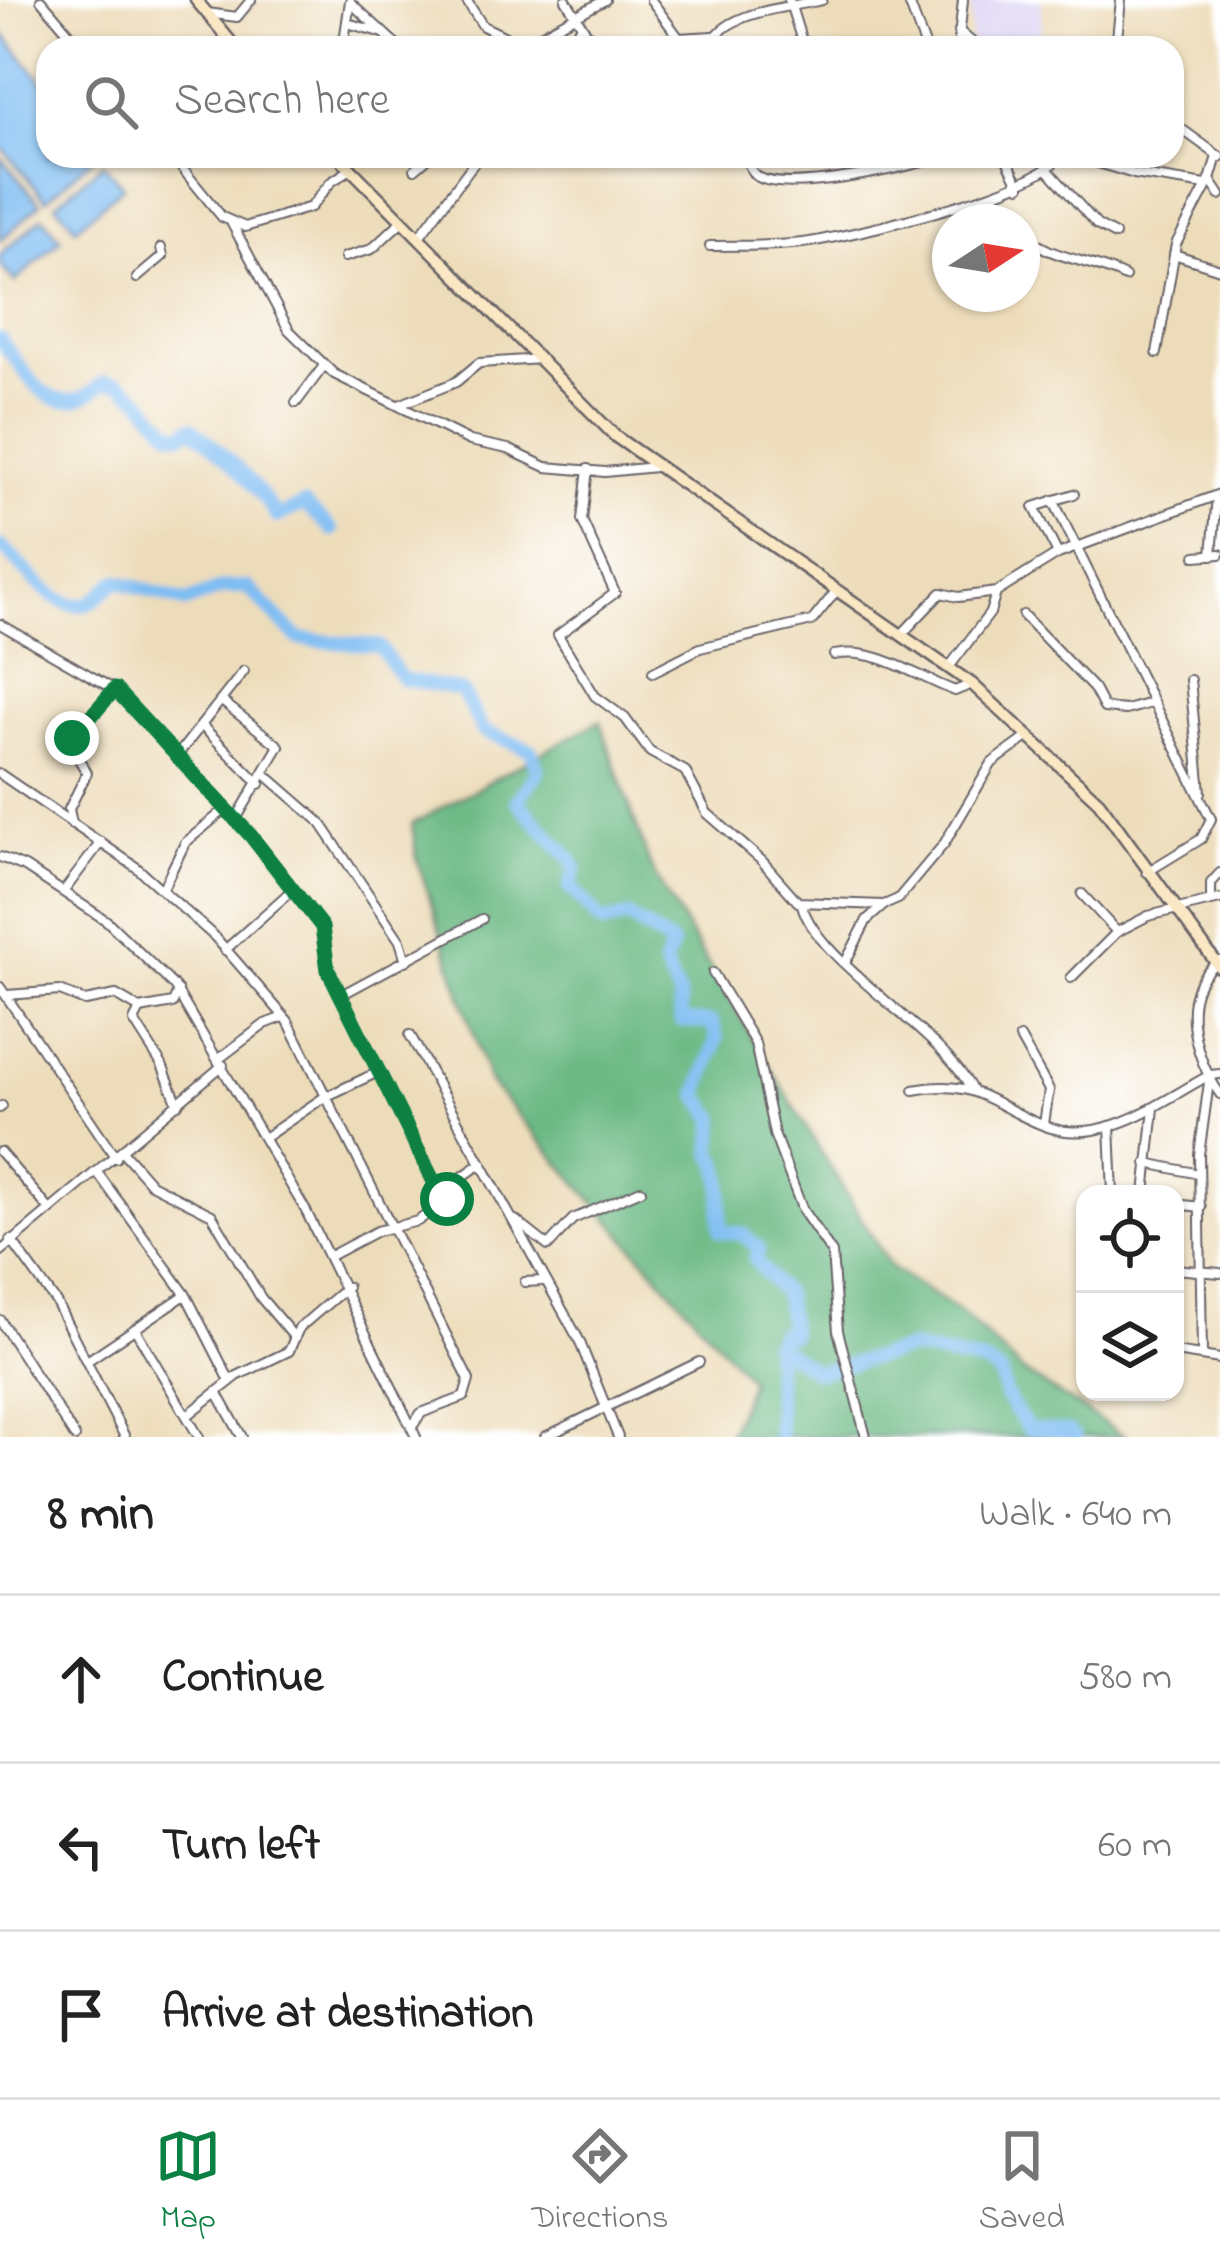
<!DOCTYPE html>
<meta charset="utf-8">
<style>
body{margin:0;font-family:"Indie Flower",sans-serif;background:#f2f2f2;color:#222}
.controls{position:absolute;right:36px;bottom:36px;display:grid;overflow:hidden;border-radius:24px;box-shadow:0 3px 9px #0004}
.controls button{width:108px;height:108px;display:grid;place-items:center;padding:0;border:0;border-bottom:3px solid #e0e0e0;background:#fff;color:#222;font:60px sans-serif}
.compass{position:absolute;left:932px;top:204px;width:108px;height:108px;border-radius:50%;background:#fff;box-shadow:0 3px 9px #0004;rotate:78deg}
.stop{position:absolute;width:36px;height:36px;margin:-27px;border:9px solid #0b8043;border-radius:50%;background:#fff}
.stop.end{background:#0b8043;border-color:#fff;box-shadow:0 3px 12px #0008}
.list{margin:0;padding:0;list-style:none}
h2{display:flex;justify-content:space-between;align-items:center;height:156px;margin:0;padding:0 48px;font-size:51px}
h2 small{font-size:39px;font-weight:400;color:#767676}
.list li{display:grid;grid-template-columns:78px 1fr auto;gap:36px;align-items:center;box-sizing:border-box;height:168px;padding:0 48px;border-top:3px solid #e0e0e0}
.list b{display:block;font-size:45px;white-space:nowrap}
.list em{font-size:39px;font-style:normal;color:#767676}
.icon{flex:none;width:66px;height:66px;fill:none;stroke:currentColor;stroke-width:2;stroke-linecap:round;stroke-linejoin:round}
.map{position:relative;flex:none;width:1220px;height:1437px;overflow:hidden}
.search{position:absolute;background:#fff;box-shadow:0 3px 9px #0004;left:36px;right:36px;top:36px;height:132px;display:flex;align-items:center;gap:30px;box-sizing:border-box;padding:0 42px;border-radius:36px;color:#767676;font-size:45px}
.sheet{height:660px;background:#fff}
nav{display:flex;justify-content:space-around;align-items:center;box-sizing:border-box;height:168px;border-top:3px solid #e0e0e0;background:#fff;font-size:33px;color:#767676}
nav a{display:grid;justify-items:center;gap:6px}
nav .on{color:#0b8043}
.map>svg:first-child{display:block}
.built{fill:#ded5f5}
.forest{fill:#6cb984;stroke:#476e60;stroke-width:3}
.water{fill:#7fbdf3;stroke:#507097;stroke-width:3}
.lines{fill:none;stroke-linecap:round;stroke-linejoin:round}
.river{stroke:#7fbdf3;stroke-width:14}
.street-casing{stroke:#696367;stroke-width:12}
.secondary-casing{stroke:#696367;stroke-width:15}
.street{stroke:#fff;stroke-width:8}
.secondary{stroke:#fae7c3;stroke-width:10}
.route{stroke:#0b8043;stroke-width:15}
</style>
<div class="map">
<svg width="1220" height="1437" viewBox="0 0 1220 1437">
<rect width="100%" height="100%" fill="#fff"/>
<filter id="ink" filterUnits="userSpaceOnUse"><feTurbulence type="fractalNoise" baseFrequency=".00833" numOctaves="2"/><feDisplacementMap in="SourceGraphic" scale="24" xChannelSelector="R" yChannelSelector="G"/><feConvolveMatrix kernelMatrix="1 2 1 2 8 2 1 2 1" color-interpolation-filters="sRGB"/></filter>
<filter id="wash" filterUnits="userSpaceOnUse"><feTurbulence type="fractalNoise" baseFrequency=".004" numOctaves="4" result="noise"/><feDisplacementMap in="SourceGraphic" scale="48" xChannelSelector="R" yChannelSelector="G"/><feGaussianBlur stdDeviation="2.7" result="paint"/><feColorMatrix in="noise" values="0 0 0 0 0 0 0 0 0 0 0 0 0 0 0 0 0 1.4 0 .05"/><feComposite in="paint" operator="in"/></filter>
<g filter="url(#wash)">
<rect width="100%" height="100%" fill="#eddcb9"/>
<path class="built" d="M971 0H1042L1041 48H971Z"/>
<path class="forest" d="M600 721 652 871 891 1268 963 1314 1023 1372 1126 1437H728L750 1380 489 1082 417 859 412 824Z"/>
<g class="water">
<path d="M0 30 48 88V156H95L46 200 0 145Z"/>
<path d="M0 157 40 204 0 241Z"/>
<path d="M103 163 123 186 76 228 56 204Z"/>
<path d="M43 217 61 239 15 282 0 265V255Z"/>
</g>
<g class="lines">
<g class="river">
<path d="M0 339C30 378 54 429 104 382L121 384 140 398 171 432 182 434 191 427C222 452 256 483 277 517L304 504 332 530"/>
<path d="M0 546C23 562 59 622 94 600 101 595 109 586 117 581L186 602 222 588 247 587 299 639 379 646 402 679 462 691 483 731 531 750 538 771 517 801 570 858 576 869 570 887 603 923 628 917 672 945 664 965 679 996 681 1021 712 1023 717 1038 698 1095 716 1119 712 1151C730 1178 718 1202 721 1231L742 1234 759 1248 755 1260 785 1295 791 1335 780 1333 774 1344 817 1372 911 1349 984 1363 1001 1374 1005 1395 1028 1429 1069 1432 1075 1437"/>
<path d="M774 1344 779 1437"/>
</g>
</g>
</g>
<g filter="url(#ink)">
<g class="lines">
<defs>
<g id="street">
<path d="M41 0 82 48"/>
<path d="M466 0 483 26 522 45 605 0"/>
<path d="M566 0 589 37 614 45"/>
<path d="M651 0 679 38 713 36"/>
<path d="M789 0 804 48"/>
<path d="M908 0 926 48"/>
<path d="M350 2 400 48"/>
<path d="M207 13 237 17 251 0"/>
<path d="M347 23 380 32"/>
<path d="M959 31 979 48"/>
<path d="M343 48 350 1"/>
<path d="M565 48 581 28"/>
<path d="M709 48C723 10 788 8 822 0"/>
<path d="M958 48 963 0"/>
<path d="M1116 48 1121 0"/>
<path d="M1172 122 1220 157"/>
<path d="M172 156 222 217 245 227 311 207 331 182 351 169"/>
<path d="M746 156C748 161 750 170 754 174 778 198 912 166 945 156"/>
<path d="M1005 156 1020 186"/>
<path d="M1075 156 1134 174 1206 185"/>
<path d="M1217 156 1210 180 1220 195"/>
<path d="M415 169 430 156"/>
<path d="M1049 171 1097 225 1115 235"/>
<path d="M992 195 1013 222"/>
<path d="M232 224 289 330 334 374 470 441 508 449 546 467 605 472 655 467"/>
<path d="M1022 232C1049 260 1088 258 1125 277"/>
<path d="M419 237 479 156"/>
<path d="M710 246C740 245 771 247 802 243 847 237 1042 191 1059 156"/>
<path d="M1174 254 1220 269"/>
<path d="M345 257 372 249 402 221"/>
<path d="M137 278 163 256 161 248"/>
<path d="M1157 353 1176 244 1210 180"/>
<path d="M296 403 323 367"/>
<path d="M399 405 456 382 479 363 541 359"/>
<path d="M588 469 582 520 615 593 558 635 595 696 625 718 650 752 685 771 707 813 762 861 798 902 884 905 898 899 944 844 992 763 1029 736"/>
<path d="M1053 500 1211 819 1201 839 1147 872"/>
<path d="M1058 554 1034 507 1074 494"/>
<path d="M1212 555 1217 495"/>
<path d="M1196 556 1220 554"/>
<path d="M1023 615 1094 689 1104 708 1126 710 1151 703"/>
<path d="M0 624 115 690 251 835 322 927 328 970 444 1202 418 1221 377 1231 330 1256"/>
<path d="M901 635 941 593 958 597 997 592 1058 554 1220 494"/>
<path d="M834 655C875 646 917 677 955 691L972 684"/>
<path d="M950 666 990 613 996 593"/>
<path d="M653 672 700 648 812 621 837 590"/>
<path d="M1190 680 1201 792"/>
<path d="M223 702 279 746 235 821"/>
<path d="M204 728 260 784"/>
<path d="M176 757 244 671"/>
<path d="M0 774 136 867 215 937 288 1021 469 1380 464 1397 421 1413 412 1427"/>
<path d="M266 775 320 822 400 941 406 961"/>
<path d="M72 824 69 809 87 773 74 751 73 734 115 690"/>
<path d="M0 857 25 867 107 921 174 986 306 1211 416 1437"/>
<path d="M162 890 185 843 223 811"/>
<path d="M64 891 101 842"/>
<path d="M1082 894 1117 932"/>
<path d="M1211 901V883L1220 873"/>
<path d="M802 905C818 964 939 1028 972 1090"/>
<path d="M225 950 291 891"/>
<path d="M1219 961C1175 990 1194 1058 1220 1094"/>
<path d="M845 963 867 920 884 905"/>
<path d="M713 973 755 1043 774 1134 803 1211 832 1253 838 1331 866 1437"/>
<path d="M1071 978 1117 932 1148 916 1220 899"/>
<path d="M0 987 116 1158"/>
<path d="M7 995 60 991 85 1001 116 995 140 1009 173 1003 178 991"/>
<path d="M341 995 482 919"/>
<path d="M140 1009 134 1021 162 1065 178 1104"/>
<path d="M410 1035 579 1340 618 1437"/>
<path d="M1020 1038 1049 1090 1044 1124"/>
<path d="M220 1058 265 1024 283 1017"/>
<path d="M914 1090C978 1077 993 1107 1045 1126 1103 1148 1162 1100 1210 1075"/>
<path d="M0 1108 2 1106"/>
<path d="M1110 1126 1113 1194"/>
<path d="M264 1138 323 1098 376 1073"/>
<path d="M0 1152 50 1210"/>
<path d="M123 1152 151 1184 212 1215 261 1298 295 1338"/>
<path d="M1147 1163 1199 1174"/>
<path d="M97 1172 186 1295 230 1381"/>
<path d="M1145 1194 1154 1108"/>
<path d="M445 1201 455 1182 482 1163"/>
<path d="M1175 1204 1201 1207"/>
<path d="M515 1220 548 1246 573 1219 641 1190"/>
<path d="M11 1240 56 1302 125 1437"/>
<path d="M0 1252 223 1065"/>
<path d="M1175 1269 1220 1273"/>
<path d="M525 1282 543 1281"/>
<path d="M0 1320 75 1437"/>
<path d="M135 1329 199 1437"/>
<path d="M1175 1352 1220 1359"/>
<path d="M1202 1355 1199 1155 1210 1075 1220 1074"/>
<path d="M87 1361 185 1295"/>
<path d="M217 1392 242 1437"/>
<path d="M188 1415 237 1376 289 1351 299 1328 347 1287"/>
<path d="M545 1437 699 1362"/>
</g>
<g id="secondary">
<path d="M196 0 236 48"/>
<path d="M338 156 616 437 972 684 1099 802 1220 968"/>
</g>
</defs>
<use href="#street" class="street-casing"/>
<use href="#secondary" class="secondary-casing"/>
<use href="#street" class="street"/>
<use href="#secondary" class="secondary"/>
</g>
</g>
<g class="lines" filter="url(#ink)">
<path class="route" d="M72 738 115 689 251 836 322 927 328 970 444 1202 447 1199"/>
</g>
</svg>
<div class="controls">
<button><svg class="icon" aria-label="locate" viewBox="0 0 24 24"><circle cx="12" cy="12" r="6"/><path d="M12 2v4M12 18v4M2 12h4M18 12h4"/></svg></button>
<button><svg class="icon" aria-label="layers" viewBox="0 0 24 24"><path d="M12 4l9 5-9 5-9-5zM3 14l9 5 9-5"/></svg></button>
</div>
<svg class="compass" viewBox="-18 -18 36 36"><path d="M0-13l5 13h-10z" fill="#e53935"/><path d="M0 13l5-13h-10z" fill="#767676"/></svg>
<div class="stop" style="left:447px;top:1199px"></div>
<div class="stop end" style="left:72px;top:738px"></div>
<div class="search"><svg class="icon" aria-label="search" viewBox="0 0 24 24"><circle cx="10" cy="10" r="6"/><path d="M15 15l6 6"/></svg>Search here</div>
</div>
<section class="sheet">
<h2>8 min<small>Walk · 640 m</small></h2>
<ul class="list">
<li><svg class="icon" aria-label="ahead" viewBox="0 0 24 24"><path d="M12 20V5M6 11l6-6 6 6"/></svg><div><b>Continue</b></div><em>580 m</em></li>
<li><svg class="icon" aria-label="left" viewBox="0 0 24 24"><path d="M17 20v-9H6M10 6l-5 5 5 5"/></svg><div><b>Turn left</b></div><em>60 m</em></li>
<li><svg class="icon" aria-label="arrive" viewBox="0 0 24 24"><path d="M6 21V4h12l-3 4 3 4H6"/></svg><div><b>Arrive at destination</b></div></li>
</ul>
</section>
<nav>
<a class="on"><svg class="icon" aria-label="map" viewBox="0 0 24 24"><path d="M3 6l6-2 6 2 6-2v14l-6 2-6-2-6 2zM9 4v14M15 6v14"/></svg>Map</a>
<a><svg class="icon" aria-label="directions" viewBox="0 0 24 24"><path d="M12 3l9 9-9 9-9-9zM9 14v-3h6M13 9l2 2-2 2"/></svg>Directions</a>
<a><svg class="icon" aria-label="saved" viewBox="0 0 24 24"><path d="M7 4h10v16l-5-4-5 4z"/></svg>Saved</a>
</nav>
